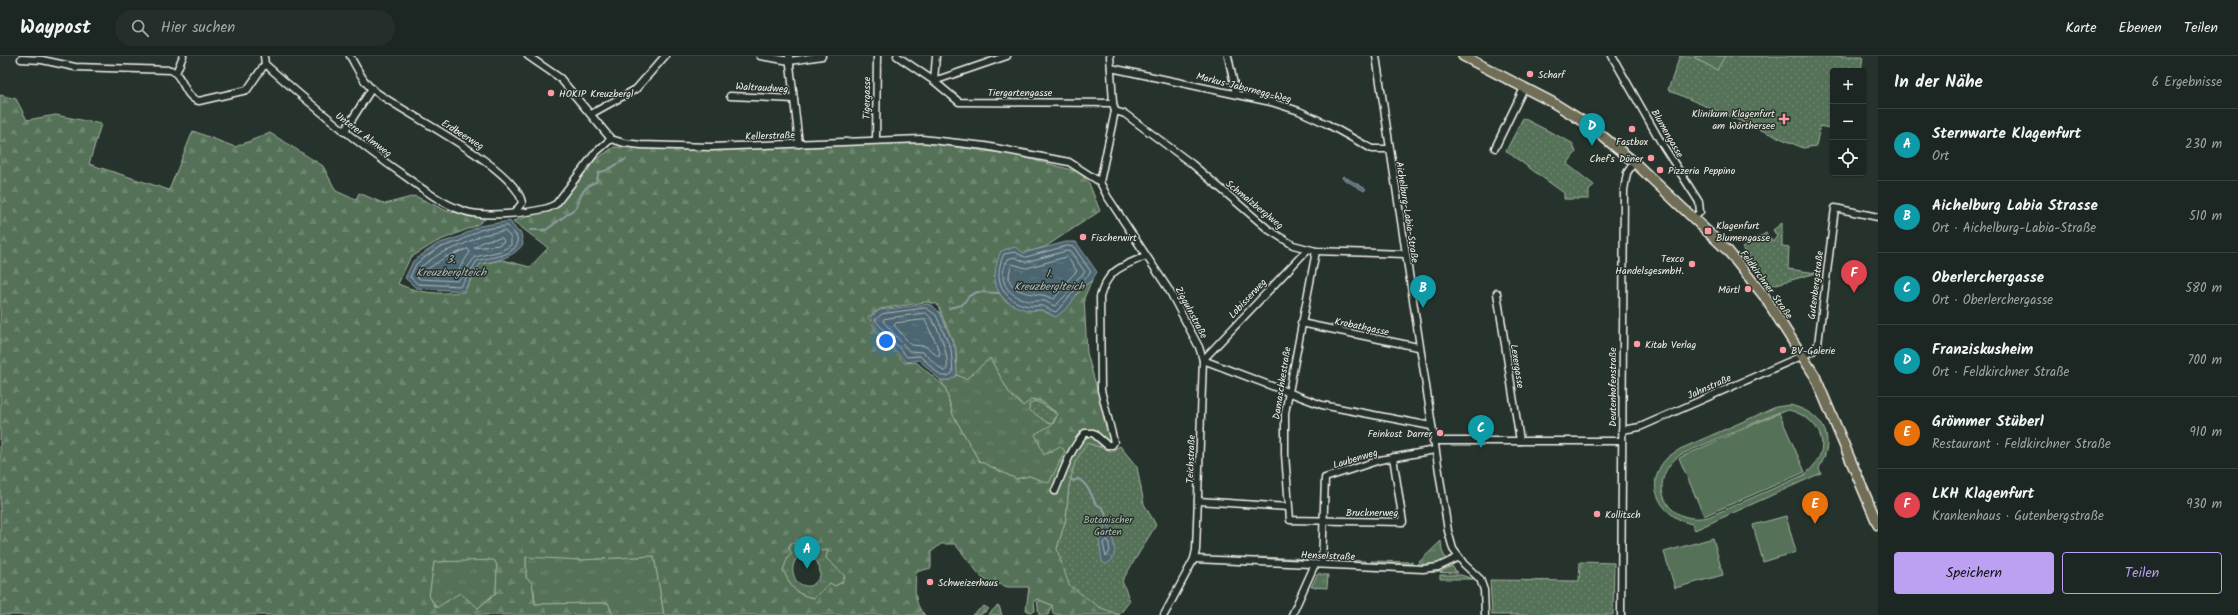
<!DOCTYPE html>
<html lang="de">
<meta charset="utf-8">
<style>
body{margin:0;font-family:Kalam,sans-serif;background:#252e2a;color:#f1f3f6}
.controls{position:absolute;right:12px;top:12px;display:grid;overflow:hidden;border-radius:4px;box-shadow:0 1px 3px #0004}
.controls button{width:36px;height:36px;display:grid;place-items:center;padding:0;border:0;border-bottom:1px solid #3a4340;background:#1c2622;color:#f1f3f6;font:20px sans-serif}
.you{position:absolute;left:886px;top:285px;width:14px;height:14px;margin:-10px;border:3px solid #fff;border-radius:50%;background:#1a73e8;box-shadow:0 0 0 6px #1a73e833}
.badge{display:grid;place-items:center;width:26px;height:26px;border-radius:50%;background:#bca0f2;color:#fff;font-size:13px;font-weight:700}
.pin{position:absolute;translate:-50% -33px;filter:drop-shadow(0 1px 2px #0008)}
.pin::after{content:'';position:absolute;top:21px;width:14px;height:12px;background:inherit;clip-path:polygon(0 0,100% 0,50% 100%)}
.list{margin:0;padding:0;list-style:none}
h2{display:flex;justify-content:space-between;align-items:center;height:52px;margin:0;padding:0 16px;font-size:17px}
h2 small{font-size:13px;font-weight:400;color:#a0a5a5}
.list li{display:grid;grid-template-columns:26px 1fr auto;gap:12px;align-items:center;box-sizing:border-box;height:72px;padding:0 16px;border-top:1px solid #3a4340}
.list b{display:block;font-size:15px;white-space:nowrap}
.list p{margin:0;font-size:13px;white-space:nowrap;color:#a0a5a5}
.list em{font-size:13px;font-style:normal;color:#a0a5a5}
.actions{display:flex;gap:8px;padding:12px 16px}
.actions a{flex:1;padding:9px 0;border:1px solid #bca0f2;border-radius:4px;text-align:center;font-size:14px;color:#bca0f2}
.actions .main{background:#bca0f2;color:#111}
.icon{flex:none;width:22px;height:22px;fill:none;stroke:currentColor;stroke-width:2;stroke-linecap:round;stroke-linejoin:round}
.map{position:relative;flex:none;width:1878px;height:559px;overflow:hidden}
header{display:flex;align-items:center;gap:24px;box-sizing:border-box;height:56px;padding:0 20px;background:#1c2622;border-bottom:1px solid #3a4340}
header strong{font-size:19px}
nav{display:flex;gap:22px;margin-inline-start:auto;font-size:14px}
.search{width:280px;height:36px;background:#252e2a;display:flex;align-items:center;gap:10px;box-sizing:border-box;padding:0 14px;border-radius:22px;color:#a0a5a5;font-size:15px}
main{display:flex}
aside{flex:1;background:#1c2622}
.map>svg:first-child{display:block}
.grass{fill:url(#grass-tufts);stroke:#a4b2a0}
.forest{fill:url(#forest-firs);stroke:#a4b2a0;fill-rule:evenodd}
.park{fill:url(#park-dots);stroke:#a4b2a0}
.pitch{fill:#547259;stroke:#a4b2a0;fill-rule:evenodd}
.water{fill:url(#water-ripples);stroke:#8f9da1}
.lines{fill:none;stroke-linecap:round;stroke-linejoin:round}
.shore{stroke:#b1b9b8;stroke-width:1}
.stream{stroke:#8f9da1;stroke-width:2}
.street-casing{stroke:#f4f1e8;stroke-width:9}
.primary-casing{stroke:#f4f1e8;stroke-width:12}
.street{stroke:#26332d;stroke-width:6}
.primary{stroke:#716e59;stroke-width:9}
.poi-dot{fill:#ff9aa2;stroke:#26332d;stroke-width:1.5}
.labels{text-anchor:middle;stroke-width:3;stroke-linejoin:round;paint-order:stroke}
.poi-label{font-size:10px;fill:#f4f1e8;stroke:#26332d;text-anchor:start}
.street-label{font-size:10px;fill:#f4f1e8;stroke:#26332d}
.park-label{font-size:10px;fill:#b4beaf;stroke:#26332d}
.water-label{font-size:11px;font-style:italic;fill:#b1b9b8;stroke:#26332d}
</style>
<header>
<strong>Waypost</strong>
<div class="search"><svg class="icon" aria-label="search" viewBox="0 0 24 24"><circle cx="10" cy="10" r="6"/><path d="M15 15l6 6"/></svg>Hier suchen</div>
<nav><a>Karte</a><a>Ebenen</a><a>Teilen</a></nav>
</header>
<main>
<div class="map">
<svg width="1878" height="559" viewBox="0 0 1878 559">
<defs>
<pattern id="grass-tufts" width="24" height="20" patternUnits="userSpaceOnUse"><rect width="24" height="20" fill="#547259"/><path d="M3 7l-1-3M5 7V3M7 7l1-3M15 17l-1-3M17 17v-4M19 17l1-3" fill="none" stroke="#6d8771"/></pattern>
<pattern id="forest-firs" width="22" height="20" patternUnits="userSpaceOnUse"><rect width="22" height="20" fill="#547259"/><path d="M5 1l3.5 6h-7zM16 11l3.5 6h-7z" fill="#6d8771"/></pattern>
<pattern id="park-dots" width="8" height="8" patternUnits="userSpaceOnUse"><rect width="8" height="8" fill="#547259"/><path d="M2 2h.1M6 6h.1" fill="none" stroke="#6d8771" stroke-width="1.8" stroke-linecap="round"/></pattern>
<pattern id="water-ripples" width="26" height="14" patternUnits="userSpaceOnUse"><rect width="26" height="14" fill="#4c6571"/><path d="M2 4q2-2 4 0t4 0M15 11q2-2 4 0t4 0" fill="none" stroke="#667c85"/></pattern>
</defs>
<rect width="100%" height="100%" fill="#26332d"/>
<filter id="ink" filterUnits="userSpaceOnUse"><feTurbulence type="fractalNoise" baseFrequency=".025" numOctaves="2"/><feDisplacementMap in="SourceGraphic" scale="8" xChannelSelector="R" yChannelSelector="G"/><feConvolveMatrix kernelMatrix="1 2 1 2 8 2 1 2 1" color-interpolation-filters="sRGB"/></filter>
<g filter="url(#ink)">
<g class="grass">
<path d="M990 302 1010 338 1023 350 1031 343 1041 345 1058 358 1053 368 1060 390 1066 395 1049 428 1029 420 1016 423 979 405 953 359 945 331 940 324H950L957 319 966 323Z"/>
<path d="M802 484H804V495C793 504 789 513 797 526 807 533 814 531 820 520 821 503 809 504 809 484 817 485 820 493 828 494L826 502 845 520 841 527 835 530 830 527 814 542C794 538 792 532 783 514L791 487 796 488Z"/>
<path d="M1441 485 1442 495 1446 503C1439 510 1426 508 1417 508Z"/>
<path d="M526 500 580 504 654 500 664 559H613L608 547 535 548 534 534 526 522Z"/>
<path d="M1257 501 1318 503V505L1257 503Z"/>
<path d="M494 503 497 509 496 536 478 552H437L429 540 434 506Z"/>
<path d="M1325 503 1365 505V507L1325 505Z"/>
<path d="M1371 505 1412 506V508L1371 507Z"/>
<path d="M1452 510 1457 517 1430 516 1442 515Z"/>
<path d="M1320 517 1321 519H1328L1327 532 1311 531 1317 519Z"/>
<path d="M1440 519H1461L1473 523H1440Z"/>
<path d="M1037 543 1052 549 1048 559H1039Z"/>
<path d="M999 550 1002 559H988L996 551Z"/>
</g>
<g class="forest">
<path d="M0 39 16 43 27 64 56 59 101 68 89 108 169 134 193 75 235 91 270 77 323 110 336 135 356 144 359 137 385 148 415 140 449 156 491 159 475 170 436 186 410 202 398 228C422 238 437 238 464 236L480 208 502 204 530 211 548 192 513 165 556 152 595 104 614 91 714 94 919 86 1015 99 1080 116 1089 127 1100 155 1045 191 1024 197 994 220 999 237 1005 245 1028 254H1041L1056 261C1069 249 1078 234 1092 224L1084 242 1087 297 1112 387 1099 391 1087 387 1069 430 1066 463 1057 493 1119 559H1074L1070 557 1069 559 1053 558 1052 549 1037 543 1034 545 1035 555 1030 556 1026 554 1029 531H1008L983 523 955 488H941L931 496V512L916 516C915 531 913 548 925 559H664L654 500 580 504 526 501V522L532 526 535 548 608 547 613 559H0ZM926 246 937 248 956 292 957 319 966 323 990 302 1010 338 1023 350 1032 343 1041 345 1058 358 1053 368 1035 378 1044 399 1060 390 1065 395 1049 427 1029 420 1016 423 979 405 953 359 945 331 916 306 905 307 879 278 868 261 880 253ZM802 484 815 485 821 495 828 494 826 502 845 520 841 527 835 530 830 527 814 542C794 538 792 532 783 514L788 501 792 498 788 491 791 487 796 488ZM494 504 497 509 496 537 478 552 460 537 436 552 429 540 434 506Z"/>
<path d="M984 550 989 553 980 559H972Z"/>
</g>
<g class="park">
<path d="M1680 0H1863L1861 15H1833V73L1820 70 1816 90 1803 92 1668 34Z"/>
<path d="M1523 62 1572 87 1576 96 1567 108 1594 129 1589 135V143H1564V137L1506 95Z"/>
<path d="M1782 167V190L1789 191 1788 213 1817 217 1769 230 1742 192 1766 177 1773 186 1777 180 1773 174Z"/>
<path d="M1034 345 1042 348 1057 358 1052 368 1048 367 1029 354V348Z"/>
<path d="M1087 387 1111 395 1120 390 1137 411 1144 448 1156 469 1122 525 1130 545 1119 559 1099 551 1069 529 1057 493 1066 463 1069 430 1075 406Z"/>
<path d="M1580 506 1614 507 1613 559H1492L1490 524 1579 525Z"/>
</g>
<g class="pitch">
<path d="M1696 0H1725L1717 14 1695 2Z"/>
<path d="M1790 349C1823 357 1837 381 1819 412L1821 417 1695 474 1692 468C1661 461 1642 428 1667 402 1670 399 1676 396 1680 393L1776 351ZM1789 354C1824 364 1834 396 1804 419L1708 461C1665 470 1645 425 1680 399L1777 357Z"/>
<path d="M1779 357 1805 416 1704 460 1679 402Z"/>
<path d="M1786 460 1796 496 1763 506 1753 469Z"/>
<path d="M1713 482 1723 519 1675 532 1664 496Z"/>
</g>
<g class="water">
<path d="M1343 120 1366 133 1364 135 1342 122Z"/>
<path d="M510 165 517 175 521 177 523 188C512 203 497 204 480 208L463 235 416 232 405 222 413 205 437 188 459 181 479 170Z"/>
<path d="M1066 186H1076L1097 216 1092 224 1080 233 1069 250 1056 261C1052 259 1047 256 1042 254 1038 253 1032 255 1027 254 994 246 989 224 1001 195L1015 191 1024 197Z"/>
<path d="M927 248 933 250 940 257 955 292 957 319 950 324H940L919 304 906 306 880 277 870 261 880 254Z"/>
<path d="M1107 462C1108 475 1124 500 1106 508L1102 506 1099 483 1104 481 1105 464Z"/>
</g>
<g class="lines">
<g class="shore">
<path d="M508 170 516 179 518 186C512 202 491 200 477 205L461 230 418 228 410 221 416 208 438 192 460 185 480 174Z"/>
<path d="M505 175 511 182V189L501 195 475 201 458 225 420 223 416 220 420 211 441 197 462 189 482 179Z"/>
<path d="M502 182 504 185 499 189 474 192 484 185Z"/>
<path d="M1067 190 1074 191 1091 216 1056 256C1051 255 1047 251 1042 250 1038 249 1033 251 1029 250 1002 246 992 222 1004 198L1015 196 1025 201Z"/>
<path d="M468 193 470 196 455 219 426 216V214L444 202Z"/>
<path d="M1067 195 1071 196 1085 216 1073 227 1066 239 1055 250C1051 249 1048 246 1044 245 1039 244 1033 246 1028 245 1007 239 996 224 1008 203L1014 201 1025 206Z"/>
<path d="M1067 201 1077 215 1068 224 1054 243C1050 242 1046 239 1042 239 1023 237 1001 234 1012 208L1026 212Z"/>
<path d="M926 252 936 259 951 293 953 316 948 320H941L920 300 907 301 875 264 882 258Z"/>
<path d="M926 257C936 263 952 304 946 315H943L923 296 909 295 883 265 884 263Z"/>
<path d="M925 264 940 296 939 301 925 290 911 289 894 269 896 267Z"/>
<path d="M1108 484 1110 495 1106 501 1103 487Z"/>
</g>
<g class="stream">
<path d="M530 174H546L577 151C580 139 584 130 596 126L599 116 605 115 626 103"/>
<path d="M949 252 962 249 969 240 977 236 999 237"/>
<path d="M1070 422 1073 425 1078 423C1087 427 1092 439 1095 447 1102 451 1106 453 1106 462"/>
</g>
<defs>
<g id="street">
<path d="M264 0 265 8C309 47 353 84 402 118 421 132 442 148 464 155 484 162 528 157 548 152L556 148 595 97 611 83"/>
<path d="M350 0C356 10 362 25 372 33 402 57 517 111 522 147L515 156"/>
<path d="M528 0 560 22 611 83"/>
<path d="M760 0 790 5 822 0"/>
<path d="M789 0 799 88"/>
<path d="M897 0 934 25 1007 0"/>
<path d="M936 0 934 25 959 46 1113 47"/>
<path d="M1110 0 1113 47 1115 55 1100 126 1107 140 1169 234 1199 291 1203 304 1196 494 1194 503 1164 559"/>
<path d="M1228 0 1236 38"/>
<path d="M1376 0 1448 475 1453 493 1464 508 1480 523 1484 534 1485 559"/>
<path d="M1612 0 1662 88 1699 146 1700 156 1694 162"/>
<path d="M21 3 42 4 75 11 171 14C184 20 184 42 199 45L247 34 265 8"/>
<path d="M1111 12 1271 46 1299 55 1327 68 1372 93H1389"/>
<path d="M176 17 183 0"/>
<path d="M730 40 794 43"/>
<path d="M1115 55 1125 58 1192 108 1269 174 1293 189 1316 195 1405 198"/>
<path d="M591 58 636 33 665 0"/>
<path d="M344 76 372 32"/>
<path d="M611 83 624 87 641 89 711 91 922 83 985 90 1069 106 1100 126"/>
<path d="M876 83 877 0"/>
<path d="M1495 92 1524 32"/>
<path d="M1316 195 1285 357V398L1290 464 1403 466 1393 401"/>
<path d="M1497 237 1520 385"/>
<path d="M1301 267 1418 291"/>
<path d="M1203 304 1322 349 1431 370"/>
<path d="M1203 304 1307 194"/>
<path d="M1622 374 1640 371 1813 295 1818 288 1835 152 1878 161"/>
<path d="M1433 385H1622"/>
<path d="M1055 435C1064 414 1070 393 1085 377H1093L1107 389H1112L1114 386 1101 334 1100 241C1108 213 1121 211 1146 200"/>
<path d="M1198 445 1288 451"/>
<path d="M1194 503 1423 513 1438 511 1459 501"/>
<path d="M1322 508 1325 422 1380 404 1435 394"/>
<path d="M1292 559 1315 508"/>
<path d="M1621 559 1624 134 1627 117 1634 106"/>
</g>
<path id="primary" d="M1463 0 1552 46 1589 69 1634 106 1728 195 1764 240 1815 320 1878 469"/>
</defs>
<use href="#street" class="street-casing"/>
<use href="#primary" class="primary-casing"/>
<use href="#street" class="street"/>
<use href="#primary" class="primary"/>
</g>
</g>
<g class="poi-dot">
<circle cx="1530" cy="18" r="4"/>
<circle cx="551" cy="37" r="4"/>
<path d="M1782 57h4v4h4v4h-4v4h-4v-4h-4v-4h4z"/>
<circle cx="1632" cy="73" r="4"/>
<circle cx="1651" cy="102" r="4"/>
<circle cx="1660" cy="114" r="4"/>
<rect x="1704" y="171" width="8" height="8" rx="2"/>
<circle cx="1083" cy="181" r="4"/>
<circle cx="1692" cy="208" r="4"/>
<circle cx="1748" cy="233" r="4"/>
<circle cx="1637" cy="288" r="4"/>
<circle cx="1783" cy="294" r="4"/>
<circle cx="1440" cy="377" r="4"/>
<circle cx="1597" cy="458" r="4"/>
<circle cx="930" cy="526" r="4"/>
</g>
<g class="labels">
<g class="poi-label">
<text x="1538" y="22">Scharf</text>
<text x="559" y="41">HOKIP Kreuzbergl</text>
<text x="1775" y="61" text-anchor="end">Klinikum Klagenfurt<tspan x="1775" dy="12">am Wörthersee</tspan></text>
<text x="1632" y="89" text-anchor="middle">Fastbox</text>
<text x="1643" y="106" text-anchor="end">Chef's Döner</text>
<text x="1668" y="118">Pizzeria Peppino</text>
<text x="1716" y="173">Klagenfurt<tspan x="1716" dy="12">Blumengasse</tspan></text>
<text x="1091" y="185">Fischerwirt</text>
<text x="1684" y="206" text-anchor="end">Texco<tspan x="1684" dy="12">HandelsgesmbH.</tspan></text>
<text x="1740" y="237" text-anchor="end">Mörtl</text>
<text x="1645" y="292">Kitab Verlag</text>
<text x="1791" y="298">BV-Galerie</text>
<text x="1432" y="381" text-anchor="end">Feinkost Darrer</text>
<text x="1605" y="462">Kollitsch</text>
<text x="938" y="530">Schweizerhaus</text>
</g>
<g class="street-label">
<text transform="translate(762 31) rotate(3)" y="4">Waltraudweg</text>
<text transform="translate(1244 31) rotate(14)" y="4">Markus-Jabornegg-Weg</text>
<text x="1020" y="40">Tiergartengasse</text>
<text transform="translate(866 42) rotate(-89)" y="4">Tigergasse</text>
<text transform="translate(1668 77) rotate(60)" y="4">Blumengasse</text>
<text transform="translate(364 78) rotate(37)" y="4">Unterer Almweg</text>
<text transform="translate(463 78) rotate(32)" y="4">Erdbeerweg</text>
<text transform="translate(770 79) rotate(-2)" y="4">Kellerstraße</text>
<text transform="translate(1255 148) rotate(39)" y="4">Schmalzberglweg</text>
<text transform="translate(1408 156) rotate(81)" y="4">Aichelburg-Labia-Straße</text>
<text transform="translate(1767 228) rotate(54)" y="4">Feldkirchner Straße</text>
<text transform="translate(1815 229) rotate(-83)" y="4">Gutenbergstraße</text>
<text transform="translate(1247 242) rotate(-47)" y="4">Lobisserweg</text>
<text transform="translate(1192 256) rotate(62)" y="4">Ziggulnstraße</text>
<text transform="translate(1362 270) rotate(12)" y="4">Krobathgasse</text>
<text transform="translate(1518 310) rotate(81)" y="4">Lexergasse</text>
<text transform="translate(1281 327) rotate(-81)" y="4">Damaschkestraße</text>
<text transform="translate(1709 330) rotate(-24)" y="4">Jahnstraße</text>
<text transform="translate(1612 331) rotate(-90)" y="4">Deutenhofenstraße</text>
<text transform="translate(1355 402) rotate(-17)" y="4">Laubenweg</text>
<text transform="translate(1190 403) rotate(-88)" y="4">Teichstraße</text>
<text x="1372" y="460">Brucknerweg</text>
<text transform="translate(1328 499) rotate(2)" y="4">Henselstraße</text>
</g>
<g class="park-label">
<text x="1108" y="467">Botanischer<tspan x="1108" dy="12">Garten</tspan></text>
</g>
<g class="water-label">
<text x="451" y="207">3.<tspan x="451" dy="13">Kreuzberglteich</tspan></text>
<text x="1049" y="221">1.<tspan x="1049" dy="13">Kreuzberglteich</tspan></text>
</g>
</g>
</svg>
<div class="controls">
<button>+</button>
<button>−</button>
<button><svg class="icon" aria-label="locate" viewBox="0 0 24 24"><circle cx="12" cy="12" r="6"/><path d="M12 2v4M12 18v4M2 12h4M18 12h4"/></svg></button>
</div>
<div class="you"></div>
<div class="pin badge" style="left:807px;top:513px;background:#0f9aa8">A</div>
<div class="pin badge" style="left:1423px;top:252px;background:#0f9aa8">B</div>
<div class="pin badge" style="left:1481px;top:392px;background:#0f9aa8">C</div>
<div class="pin badge" style="left:1592px;top:90px;background:#0f9aa8">D</div>
<div class="pin badge" style="left:1815px;top:468px;background:#e8710a">E</div>
<div class="pin badge" style="left:1854px;top:237px;background:#e0444e">F</div>
</div>
<aside>
<h2>In der Nähe<small>6 Ergebnisse</small></h2>
<ul class="list">
<li><span class="badge" style="background:#0f9aa8">A</span><div><b>Sternwarte Klagenfurt</b><p>Ort</p></div><em>230 m</em></li>
<li><span class="badge" style="background:#0f9aa8">B</span><div><b>Aichelburg Labia Strasse</b><p>Ort · Aichelburg-Labia-Straße</p></div><em>510 m</em></li>
<li><span class="badge" style="background:#0f9aa8">C</span><div><b>Oberlerchergasse</b><p>Ort · Oberlerchergasse</p></div><em>580 m</em></li>
<li><span class="badge" style="background:#0f9aa8">D</span><div><b>Franziskusheim</b><p>Ort · Feldkirchner Straße</p></div><em>700 m</em></li>
<li><span class="badge" style="background:#e8710a">E</span><div><b>Grömmer Stüberl</b><p>Restaurant · Feldkirchner Straße</p></div><em>910 m</em></li>
<li><span class="badge" style="background:#e0444e">F</span><div><b>LKH Klagenfurt</b><p>Krankenhaus · Gutenbergstraße</p></div><em>930 m</em></li>
</ul>
<div class="actions"><a class="main">Speichern</a><a>Teilen</a></div>
</aside>
</main>
